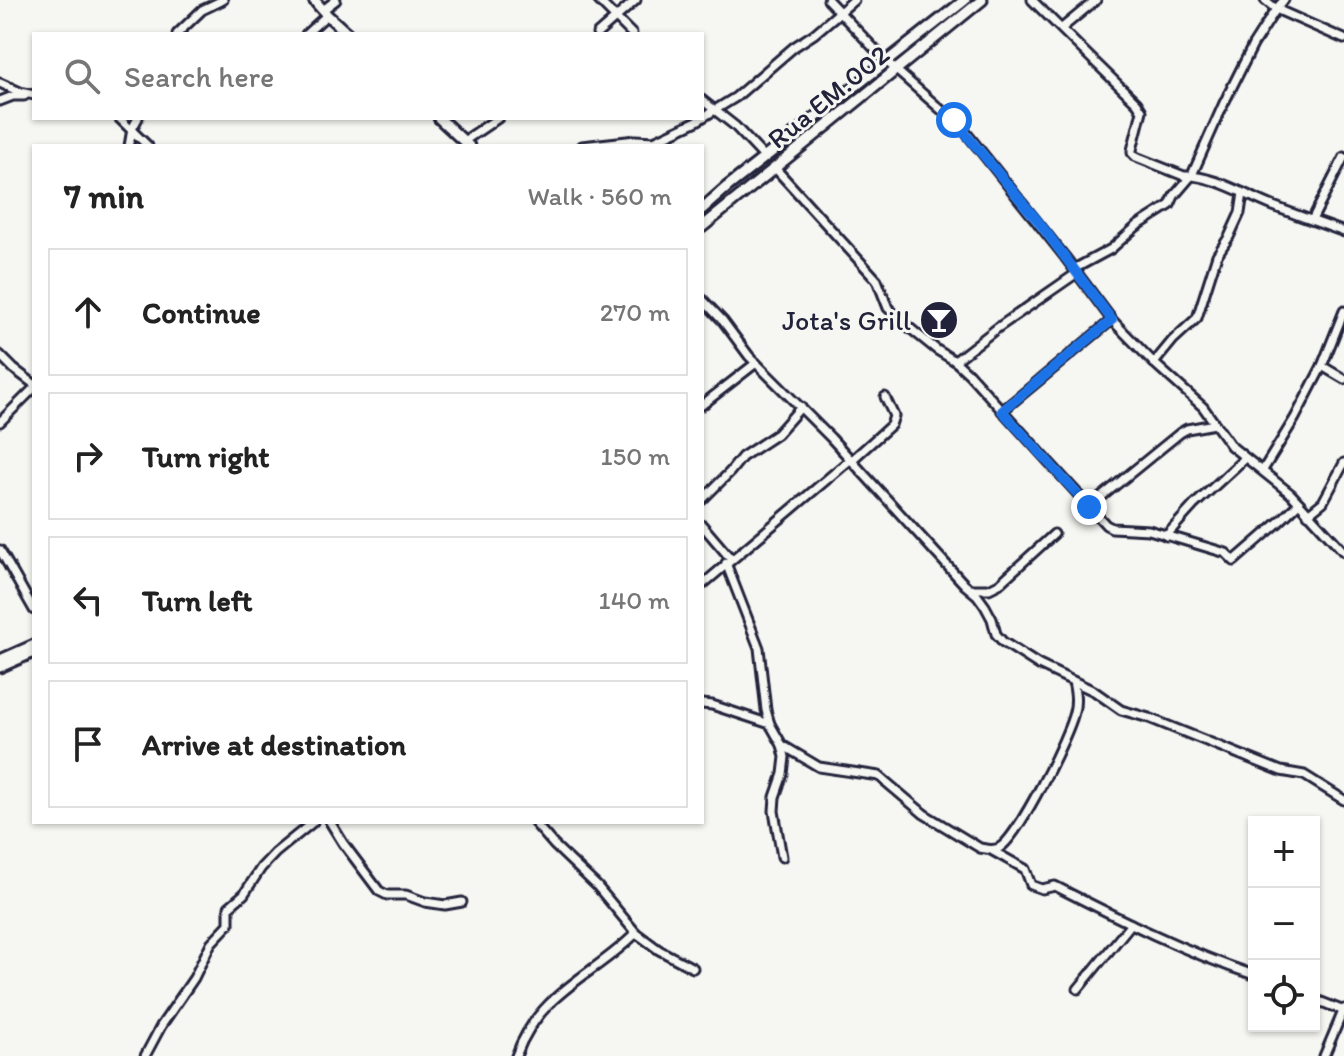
<!DOCTYPE html>
<meta charset="utf-8">
<style>
body{margin:0;font-family:Itim,sans-serif;background:#f2f2f2;color:#222}
.controls{position:absolute;right:24px;bottom:24px;display:grid;overflow:hidden;border-radius:0px;box-shadow:0 2px 6px #0004}
.controls button{width:72px;height:72px;display:grid;place-items:center;padding:0;border:0;border-bottom:2px solid #e0e0e0;background:#fff;color:#222;font:40px sans-serif}
.stop{position:absolute;width:24px;height:24px;margin:-18px;border:6px solid #1a73e8;border-radius:50%;background:#fff}
.stop.end{background:#1a73e8;border-color:#fff;box-shadow:0 2px 8px #0008}
.list{margin:0;padding:0;list-style:none}
h2{display:flex;justify-content:space-between;align-items:center;height:104px;margin:0;padding:0 32px;font-size:34px}
h2 small{font-size:26px;font-weight:400;color:#767676}
.list li{display:grid;grid-template-columns:52px 1fr auto;gap:24px;align-items:center;box-sizing:border-box;height:128px;margin:0 16px 16px;padding:0 16px;border:2px solid #e0e0e0;border-radius:0px}
.list b{display:block;font-size:30px;white-space:nowrap}
.list em{font-size:26px;font-style:normal;color:#767676}
.icon{flex:none;width:44px;height:44px;fill:none;stroke:currentColor;stroke-width:2;stroke-linecap:round;stroke-linejoin:round}
.map{position:relative;flex:none;width:1344px;height:1056px;overflow:hidden}
.search{position:absolute;background:#fff;box-shadow:0 2px 6px #0004;left:32px;top:32px;width:672px;height:88px;display:flex;align-items:center;gap:20px;box-sizing:border-box;padding:0 28px;border-radius:0px;color:#767676;font-size:30px}
.panel{position:absolute;background:#fff;box-shadow:0 2px 6px #0004;left:32px;top:144px;width:672px;height:680px;border-radius:0px}
.map>svg:first-child{display:block}
.lines{fill:none;stroke-linecap:round;stroke-linejoin:round}
.street-casing{stroke:#22223b;stroke-width:13}
.secondary-casing{stroke:#22223b;stroke-width:15}
.street{stroke:#f6f6f2;stroke-width:7}
.secondary{stroke:#f6f6f2;stroke-width:9}
.route{stroke:#1a73e8;stroke-width:10}
.labels{text-anchor:middle;stroke-width:6;stroke-linejoin:round;paint-order:stroke}
.street-label{font-size:28px;fill:#22223b;stroke:#f6f6f2}
.poi-label{font-size:28px;fill:#22223b;stroke:#f6f6f2;text-anchor:end}
</style>
<div class="map">
<svg width="1344" height="1056" viewBox="0 0 1344 1056">
<rect width="100%" height="100%" fill="#f6f6f2"/>
<filter id="ink" filterUnits="userSpaceOnUse"><feTurbulence type="fractalNoise" baseFrequency=".0125" numOctaves="2"/><feDisplacementMap in="SourceGraphic" scale="16" xChannelSelector="R" yChannelSelector="G"/><feConvolveMatrix kernelMatrix="1 2 1 2 8 2 1 2 1" color-interpolation-filters="sRGB"/></filter>
<g filter="url(#ink)">
<g class="lines">
<defs>
<g id="street">
<path d="M598 0 632 34"/>
<path d="M828 0 887 62 964 130 1065 257 1112 320 1154 363 1203 407 1231 446 1291 494 1344 552"/>
<path d="M1032 0C1067 35 1102 69 1137 103L1142 111 1132 150V153L1136 157 1184 176C1211 174 1247 196 1273 206 1296 215 1320 223 1344 232"/>
<path d="M1265 0 1276 9 1344 39"/>
<path d="M323 10 336 0"/>
<path d="M1062 28 1096 0"/>
<path d="M177 34 202 10 223 0"/>
<path d="M306 34 327 15"/>
<path d="M597 34 636 0"/>
<path d="M0 83 20 92 34 95"/>
<path d="M702 100 735 126 765 158"/>
<path d="M0 101 13 96H24"/>
<path d="M119 118 148 146"/>
<path d="M464 141 498 118"/>
<path d="M129 146 132 129 138 118"/>
<path d="M582 146 636 140 654 141 697 121 736 97 794 47 814 34 854 0"/>
<path d="M775 168 877 280 888 308 911 329 937 350 955 361 969 374 1106 525 1112 528 1149 530 1226 553 1234 561 1279 522 1299 503"/>
<path d="M1312 220 1344 157"/>
<path d="M1074 269 1111 249 1137 226 1170 205 1174 196 1192 175 1224 103 1253 45 1276 9 1284 0"/>
<path d="M702 299 723 321 749 356 831 438 965 585 977 595 985 606 992 619 996 634 1003 642 1039 665 1094 691 1121 710 1149 718 1281 771 1304 775 1344 800"/>
<path d="M0 355 14 369 34 384"/>
<path d="M955 361 996 329 1077 273"/>
<path d="M1154 363 1173 340 1197 318 1217 255 1229 237 1240 213 1243 193"/>
<path d="M1322 366 1344 379"/>
<path d="M702 405 756 363"/>
<path d="M1002 411 1112 320"/>
<path d="M0 422 34 388"/>
<path d="M852 460 891 425 894 416 885 397"/>
<path d="M1263 470 1295 418 1322 366 1344 311"/>
<path d="M702 500 730 472 742 457 777 434 801 407"/>
<path d="M1089 507 1180 433 1187 429 1215 424"/>
<path d="M1308 514 1323 502 1344 463"/>
<path d="M702 525 731 559"/>
<path d="M1166 536 1194 505 1244 459"/>
<path d="M0 550 34 610"/>
<path d="M726 563 759 648 766 710 770 724 782 745 785 757 783 774 775 797 774 811 782 857"/>
<path d="M702 585 851 459"/>
<path d="M973 589H989L999 584 1054 534"/>
<path d="M702 704 712 705 770 724"/>
<path d="M782 745 819 767 879 776 924 814 980 848C986 849 993 851 999 848 1018 838 1069 735 1074 712 1077 701 1075 691 1073 681"/>
<path d="M330 822 343 843 379 891 387 895H406L425 902 445 905 462 902"/>
<path d="M991 850 1025 869 1031 885 1042 889 1055 886C1120 919 1185 952 1254 975"/>
<path d="M636 933 659 950 693 968"/>
<path d="M1078 989 1131 924"/>
<path d="M1314 999 1344 1011"/>
<path d="M145 1056 161 1026 194 978 211 943 229 924V907L244 894 261 868 275 853 313 822"/>
<path d="M516 1056C523 1037 535 1018 549 1004 576 977 610 960 636 933L597 886 554 845 534 822"/>
<path d="M1324 1056 1344 1009"/>
</g>
<g id="secondary">
<path d="M314 0 327 15 348 34"/>
<path d="M439 118 469 146"/>
<path d="M702 209 727 187 965 0"/>
<path d="M702 227 982 0"/>
<path d="M0 660 34 645"/>
<path d="M0 667 34 652"/>
</g>
</defs>
<use href="#street" class="street-casing"/>
<use href="#secondary" class="secondary-casing"/>
<use href="#street" class="street"/>
<use href="#secondary" class="secondary"/>
</g>
</g>
<g class="lines" filter="url(#ink)">
<path class="route" d="M954 120 1038 221 1112 320 1002 411 1089 507"/>
</g>
<defs>
<symbol id="bar-disc" viewBox="-11 -11 22 22"><circle r="9.5" fill="#22223b" stroke="#f6f6f2"/><path d="M-6-5H6L.8 .8V4.5H3.5V6h-7V4.5H-.8V.8Z" fill="#fff"/></symbol>
</defs>
<g fill-rule="evenodd">
<use href="#bar-disc" x="917" y="298" width="44" height="44"/>
</g>
<g class="labels">
<g class="street-label">
<text transform="translate(828 96) rotate(-39)" y="10">Rua EM.002</text>
</g>
<g class="poi-label">
<text x="911" y="330">Jota's Grill</text>
</g>
</g>
</svg>
<div class="controls">
<button>+</button>
<button>−</button>
<button><svg class="icon" aria-label="locate" viewBox="0 0 24 24"><circle cx="12" cy="12" r="6"/><path d="M12 2v4M12 18v4M2 12h4M18 12h4"/></svg></button>
</div>
<div class="stop" style="left:954px;top:120px"></div>
<div class="stop end" style="left:1089px;top:507px"></div>
<div class="search"><svg class="icon" aria-label="search" viewBox="0 0 24 24"><circle cx="10" cy="10" r="6"/><path d="M15 15l6 6"/></svg>Search here</div>
<section class="panel">
<h2>7 min<small>Walk · 560 m</small></h2>
<ul class="list">
<li><svg class="icon" aria-label="ahead" viewBox="0 0 24 24"><path d="M12 20V5M6 11l6-6 6 6"/></svg><div><b>Continue</b></div><em>270 m</em></li>
<li><svg class="icon" aria-label="right" viewBox="0 0 24 24"><path d="M7 20v-9h11M14 6l5 5-5 5"/></svg><div><b>Turn right</b></div><em>150 m</em></li>
<li><svg class="icon" aria-label="left" viewBox="0 0 24 24"><path d="M17 20v-9H6M10 6l-5 5 5 5"/></svg><div><b>Turn left</b></div><em>140 m</em></li>
<li><svg class="icon" aria-label="arrive" viewBox="0 0 24 24"><path d="M6 21V4h12l-3 4 3 4H6"/></svg><div><b>Arrive at destination</b></div></li>
</ul>
</section>
</div>
